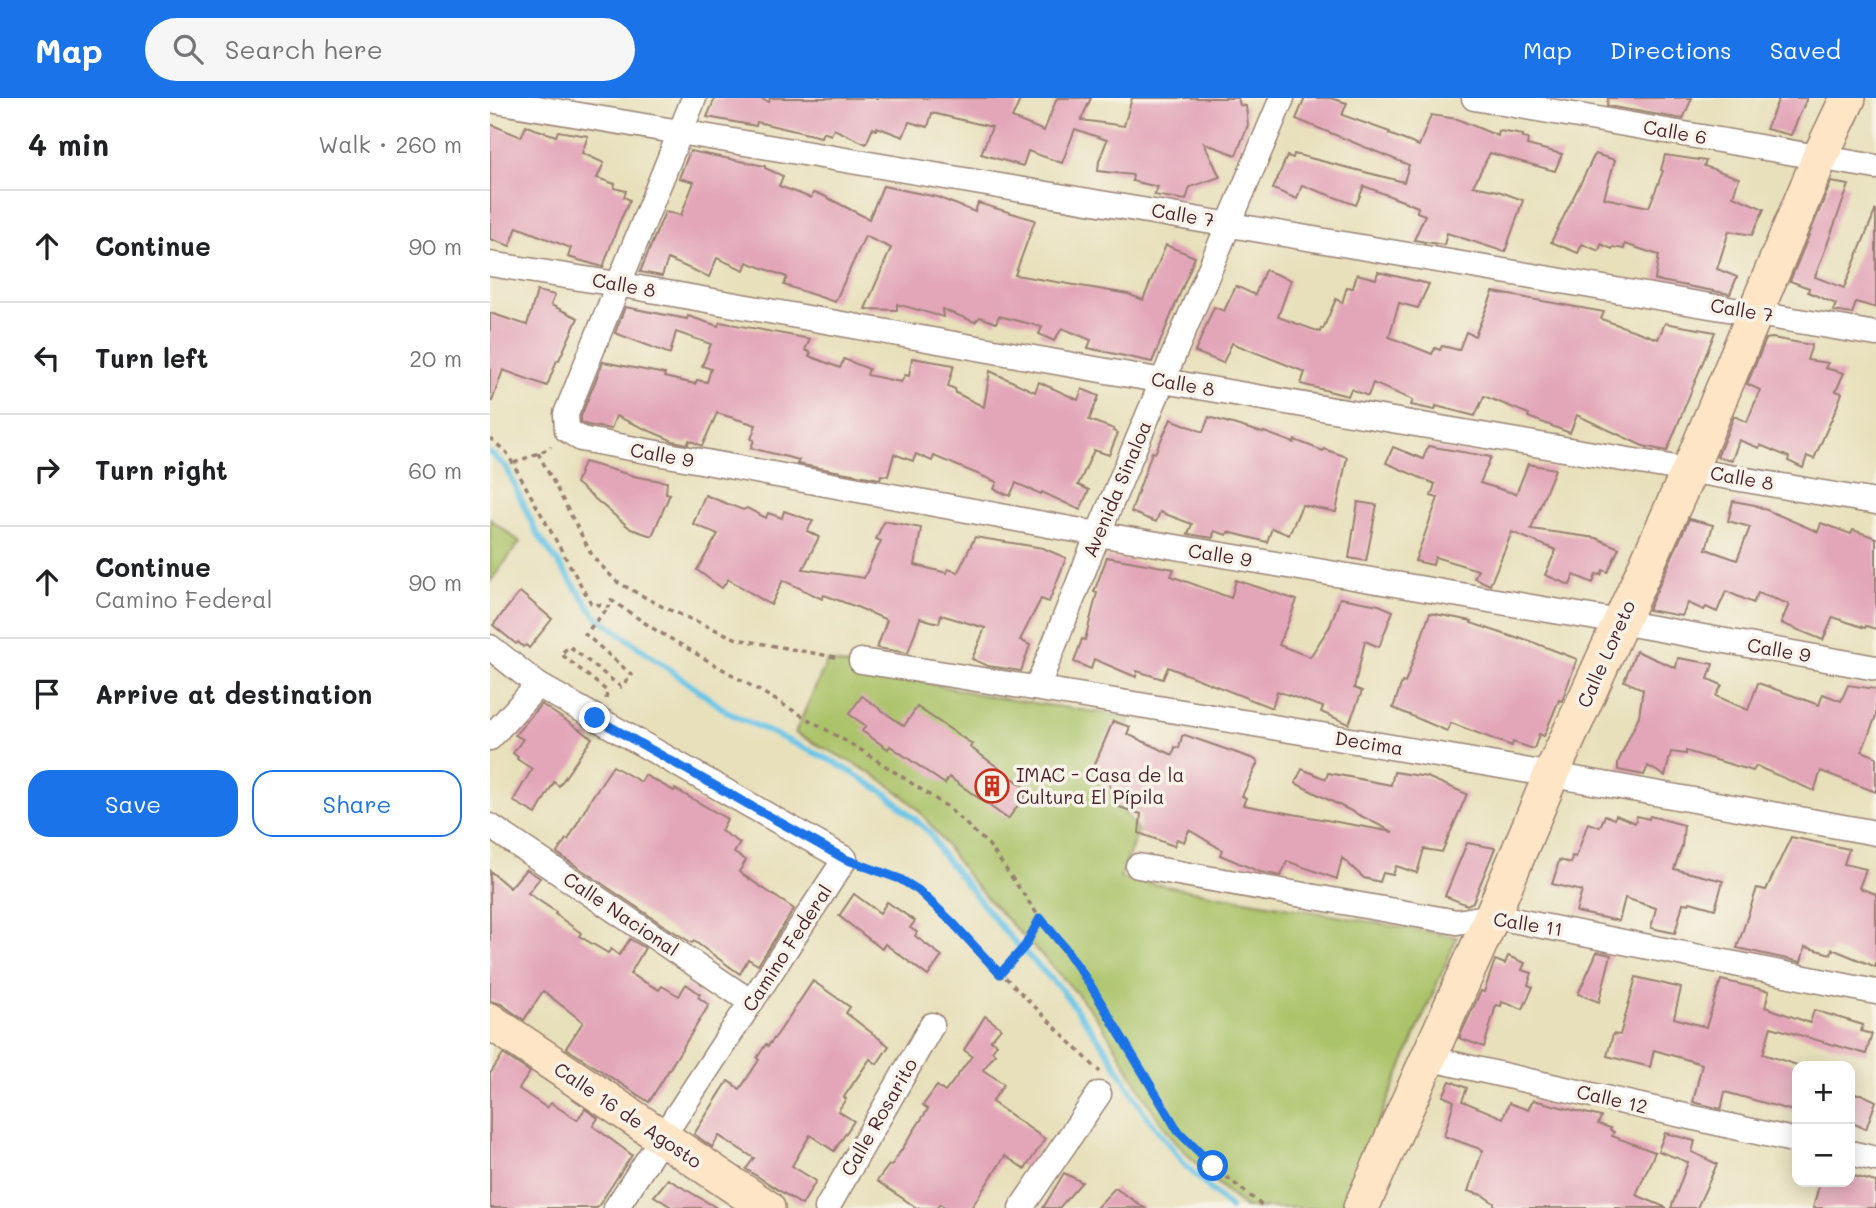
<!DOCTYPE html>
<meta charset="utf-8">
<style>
body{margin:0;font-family:Mali,sans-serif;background:#f6f6f6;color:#202124}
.controls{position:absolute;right:21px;bottom:21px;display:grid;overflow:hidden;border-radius:14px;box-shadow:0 4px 18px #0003}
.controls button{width:63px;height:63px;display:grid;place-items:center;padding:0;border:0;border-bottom:2px solid #e0e0e0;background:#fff;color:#202124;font:35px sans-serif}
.stop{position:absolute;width:21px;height:21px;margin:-16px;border:5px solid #1a73e8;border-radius:50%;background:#fff}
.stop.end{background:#1a73e8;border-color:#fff;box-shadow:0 2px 7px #0008}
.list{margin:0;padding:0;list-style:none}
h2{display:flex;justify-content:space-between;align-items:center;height:91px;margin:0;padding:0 28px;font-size:30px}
h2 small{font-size:23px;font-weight:400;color:#757577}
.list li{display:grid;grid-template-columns:46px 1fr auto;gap:21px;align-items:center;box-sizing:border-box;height:112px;padding:0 28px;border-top:2px solid #e0e0e0}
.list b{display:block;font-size:26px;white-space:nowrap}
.list p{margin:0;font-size:23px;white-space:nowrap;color:#757577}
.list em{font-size:23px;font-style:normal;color:#757577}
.actions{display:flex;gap:14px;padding:21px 28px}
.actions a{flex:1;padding:16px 0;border:2px solid #1a73e8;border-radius:21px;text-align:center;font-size:24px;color:#1a73e8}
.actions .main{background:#1a73e8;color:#fff}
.icon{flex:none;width:38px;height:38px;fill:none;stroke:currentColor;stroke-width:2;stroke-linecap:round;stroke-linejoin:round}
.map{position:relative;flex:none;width:1386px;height:1110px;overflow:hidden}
header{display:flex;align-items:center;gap:42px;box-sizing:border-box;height:98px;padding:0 35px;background:#1a73e8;color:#fff}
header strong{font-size:33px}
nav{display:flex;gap:38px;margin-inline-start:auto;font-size:24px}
.search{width:490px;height:63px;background:#f6f6f6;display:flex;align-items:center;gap:18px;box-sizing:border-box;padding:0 24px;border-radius:38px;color:#757577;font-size:26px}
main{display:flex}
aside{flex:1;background:#fff}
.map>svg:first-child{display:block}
.green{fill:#abc369;stroke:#7a714a;stroke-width:2}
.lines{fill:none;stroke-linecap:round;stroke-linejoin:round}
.stream{stroke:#69c4e7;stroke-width:6}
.building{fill:#e3a6b9}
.street-casing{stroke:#998073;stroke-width:27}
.secondary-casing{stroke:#998073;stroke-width:38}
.path{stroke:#998073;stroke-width:3.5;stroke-dasharray:5 5;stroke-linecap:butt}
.street{stroke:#fff;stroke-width:24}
.secondary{stroke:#fde5c5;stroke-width:35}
.route{stroke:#1a73e8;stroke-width:9}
.labels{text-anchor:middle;stroke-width:7;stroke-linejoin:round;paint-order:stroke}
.street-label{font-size:19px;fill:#4a1f2b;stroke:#f7f3e8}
.poi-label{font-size:19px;fill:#4a1f2b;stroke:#f7f3e8;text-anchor:start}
</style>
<header>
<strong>Map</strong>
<div class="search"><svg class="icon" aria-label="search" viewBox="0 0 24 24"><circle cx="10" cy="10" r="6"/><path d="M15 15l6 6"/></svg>Search here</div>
<nav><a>Map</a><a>Directions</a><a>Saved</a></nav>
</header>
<main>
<aside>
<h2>4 min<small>Walk · 260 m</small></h2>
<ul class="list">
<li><svg class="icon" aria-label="ahead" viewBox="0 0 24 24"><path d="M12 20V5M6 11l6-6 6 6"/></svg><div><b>Continue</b></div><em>90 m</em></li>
<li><svg class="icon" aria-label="left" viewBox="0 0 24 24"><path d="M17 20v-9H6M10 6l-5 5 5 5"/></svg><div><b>Turn left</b></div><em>20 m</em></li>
<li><svg class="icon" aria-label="right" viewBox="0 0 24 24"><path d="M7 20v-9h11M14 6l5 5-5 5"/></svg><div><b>Turn right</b></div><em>60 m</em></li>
<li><svg class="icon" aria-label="ahead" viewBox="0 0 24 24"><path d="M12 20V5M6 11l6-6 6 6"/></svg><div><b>Continue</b><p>Camino Federal</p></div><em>90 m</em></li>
<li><svg class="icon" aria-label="arrive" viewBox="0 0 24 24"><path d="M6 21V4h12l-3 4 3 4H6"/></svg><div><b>Arrive at destination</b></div></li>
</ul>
<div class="actions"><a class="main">Save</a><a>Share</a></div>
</aside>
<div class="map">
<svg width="1386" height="1110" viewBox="0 0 1386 1110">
<rect width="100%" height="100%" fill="#f7f3e8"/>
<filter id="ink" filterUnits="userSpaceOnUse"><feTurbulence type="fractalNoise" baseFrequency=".0143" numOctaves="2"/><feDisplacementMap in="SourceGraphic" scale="14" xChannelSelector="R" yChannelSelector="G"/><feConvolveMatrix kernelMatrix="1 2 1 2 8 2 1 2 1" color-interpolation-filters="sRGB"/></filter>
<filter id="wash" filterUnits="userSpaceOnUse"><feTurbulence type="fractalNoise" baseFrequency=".00686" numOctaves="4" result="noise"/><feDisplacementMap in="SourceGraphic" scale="28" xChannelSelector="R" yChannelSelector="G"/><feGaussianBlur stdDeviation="1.57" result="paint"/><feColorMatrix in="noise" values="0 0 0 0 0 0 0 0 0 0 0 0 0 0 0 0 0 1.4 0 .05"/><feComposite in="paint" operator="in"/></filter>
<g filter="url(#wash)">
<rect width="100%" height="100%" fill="#e8e0bb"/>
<g class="green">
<path d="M0 421 30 444 0 484Z"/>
<path d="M337 563 502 599 640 619 615 689 648 733 630 780 967 839 852 1110H755C730 1088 704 1066 683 1040 654 1005 635 960 609 923 571 872 522 831 481 782 457 753 441 720 411 696 379 671 341 654 305 635Z"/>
</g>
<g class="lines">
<path class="stream" d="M0 355 16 369 46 434 106 518 239 615 344 664 397 696 440 735 450 754 517 836 571 891 618 954 653 1013 694 1066 740 1110"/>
</g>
<g id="blocks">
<g class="building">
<path d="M225 0H269L279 4 280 0H531L522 20 554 33 567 0H601L591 22 634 28 642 0H748L750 7 756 8 758 27 746 57 714 45 730 79 700 89 696 102 664 97 668 89 642 83 643 77 608 73 609 63 617 42 585 31 572 65 538 53 533 68 491 56 502 29 442 15 438 29 419 24 413 39 387 29 386 32 383 30 376 46 344 31 341 37 333 34 331 39 267 24 266 28 217 19Z"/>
<path d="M815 0H840L857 5 852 17 900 34 899 36 929 48 941 17 967 21 1008 38 1009 33 1033 37 1032 40 1038 41 1037 47 1072 56 1065 73 1000 55 983 88 1008 93 1033 102 1015 154 957 135 954 147 924 142 935 117 927 114 928 109 874 88 866 107 812 87 807 101 783 91 797 58 803 60 804 56 914 84 919 67 806 21Z"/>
<path d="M1118 0H1202L1193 21 1117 8Z"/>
<path d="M1289 0H1317L1301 37 1276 31Z"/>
<path d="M0 26 31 39 36 28 66 38 68 33 98 38 92 55 114 65 107 80 125 86 124 90 136 93 134 99 140 102 129 125 113 169 78 159 81 150 27 129 20 148 0 141Z"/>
<path d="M200 53 275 68V70L293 78 289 88 321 100 323 95 332 97 379 121 393 88 447 99 485 114 488 105 545 122 525 177 638 196 653 202 676 147 705 159 662 264 598 250 601 242 572 230 564 243 549 236 552 229 509 218 506 225 490 219 485 224 452 211 453 219 407 206V212L375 211 401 150 375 138 345 204 294 187 297 179 257 164 254 172 227 160 219 179 178 161 172 178 150 174 175 114 191 117 204 84 189 80Z"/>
<path d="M1105 56 1125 62 1114 100 1159 109 1173 73 1171 72 1175 57 1216 63 1214 68 1249 80 1243 98 1274 111 1262 137 1239 133 1227 171 1247 179 1240 196 1165 182 1169 157 1135 146 1134 151 1123 149 1122 151 1111 146 1109 153 1092 146 1088 155 1061 144Z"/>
<path d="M1341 84 1359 87 1325 179 1354 190 1386 111V210L1366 204 1362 216 1343 213 1346 206 1318 194 1319 190 1300 183Z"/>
<path d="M775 172 801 182 788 219 830 234 831 230 833 231 846 201 852 205 857 189 863 190 867 176 886 181 888 174 939 186 928 210 909 205 899 239 942 256 945 250 950 252 952 248 969 252 976 234 985 238 1003 194 1114 214 1111 221 1168 241 1175 225 1225 234 1177 353 1153 348 1087 317 1080 335 1038 319 1039 316 994 298 985 318 946 308 945 312 921 307 923 302 883 285 878 298 861 291 858 298 811 286 815 274 742 245 733 265 705 254 724 209 734 213 746 188 765 197Z"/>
<path d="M47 193 65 197 61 207 88 220 69 262H67L57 288 13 272 2 303 0 302V215L37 227Z"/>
<path d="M135 209 197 221 198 218 228 228 230 224 320 241 315 252 321 255 319 258 350 270 354 261 379 271 377 277 411 284 415 277 419 278 422 260 464 267 458 288 465 291 466 295 494 309 500 273 545 294 549 284 588 302 592 291 609 298 599 322 624 331 623 333 628 335 619 357 604 352 588 387 599 392 590 412 552 394 551 396 526 385 520 398 504 391 507 384 444 358 442 363 426 356 423 363 404 356 398 378 391 377 390 381 307 366 309 362 261 350 264 342 261 341 266 327 227 315 212 348 199 342 198 346 183 343 126 318 121 331 97 327 91 324V318L113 264 175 276 174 279 205 286 207 282 217 284 221 271 212 268 221 246 186 234 180 256 125 235Z"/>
<path d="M1282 240 1322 247 1317 262 1338 265 1335 270 1354 275 1346 293 1352 295 1346 311 1324 361 1317 358 1313 370 1298 363 1299 359 1270 347 1269 350 1249 342 1242 362 1227 359 1244 318 1257 324 1270 292 1257 286 1276 241Z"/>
<path d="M719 319 773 335 774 334 804 345 805 342 833 353 834 351 857 359 846 414 812 407 799 437 782 430 777 444 738 434 737 437 724 433 723 440 698 436 702 426 670 414 666 424 641 414 662 354 665 355 681 321 713 334Z"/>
<path d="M938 348 1001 359 990 385 1026 396 1038 366 1065 371 1041 431 1106 440 1129 450 1118 474 1113 472 1111 477 1106 476 1103 485 1084 477 1080 487 1055 477 1066 452 1022 434 1000 487 984 480 988 472 945 459 943 467 925 463 948 400 941 398 945 386 896 365 903 349 933 361Z"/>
<path d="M94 364 148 379 177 384 176 395 180 396 162 438 141 431 86 385Z"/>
<path d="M215 397 253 412 257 410 276 420 278 415 292 420 294 413 323 423 317 433 329 439 313 471 374 480 391 443 386 441 394 423 431 430 425 467 457 475 458 471 468 474 485 439 553 450 576 460 559 504 551 501 530 542 540 547 531 573 498 568 482 561 495 530 451 517 449 525 430 520 418 555 387 550 397 522 367 509 334 497 332 501 293 482 281 507 238 481 232 490 207 472 228 436 203 426Z"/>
<path d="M1243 403 1265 407 1328 434 1331 425 1361 436 1363 432 1386 440V531L1376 528 1375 530 1343 519 1333 542 1291 525 1299 506 1268 495 1263 505 1236 493 1227 514 1216 509 1214 512 1198 505 1192 518 1158 512 1199 421 1223 427 1216 451 1247 462 1260 429 1238 423Z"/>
<path d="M868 404 887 407 876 463 859 460Z"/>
<path d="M617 459 684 471 681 478 741 500 746 482 807 502 789 547 820 559 840 528 850 500 889 507 903 513 889 549 875 543 864 590 872 593 859 626 831 614 833 609 787 593 782 610 678 569 673 581 647 573 646 579 604 561 601 571 584 564 592 541 595 542 607 495 604 494Z"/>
<path d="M30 494 62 521 39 550 36 547 33 549 28 544 26 546 3 527Z"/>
<path d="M940 515 982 523 981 525 1029 541V539L1087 561 1072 603 1069 602 1054 638 1049 636 1044 651 1023 644 1022 648 961 625 957 633 903 610 912 584 915 585Z"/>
<path d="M1146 553 1186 570 1188 560 1223 566 1218 581 1232 587 1226 598 1258 612 1268 585 1329 607 1333 596 1351 603 1358 587 1386 591V618L1372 653 1386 659V694L1331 673 1324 693 1266 668 1263 673 1196 653V656L1181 654 1175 678 1158 668 1154 677 1128 672V664L1149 618 1153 591 1134 583Z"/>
<path d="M372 598 414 628 427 609 482 646 480 649 539 692 518 721 459 679 455 686 400 648 398 651 372 633 376 628 359 616Z"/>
<path d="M51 606 102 640 69 688 64 684 46 716 23 703 42 671 27 661 28 659 23 655 33 641 25 637Z"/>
<path d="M623 623 640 629 637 636 683 657 685 649 689 650 692 638 695 637 764 661 768 664 752 698 756 700 753 707 903 734 805 685 812 671 836 681 838 675 901 687 904 674 937 679 977 696 952 754 934 751 927 775 906 768 903 777 893 775 890 784 874 780 852 760 847 781 797 763 791 778 770 774 730 757 732 752 699 732 694 744 687 741 684 748 649 735 651 716 626 708 617 679 602 673Z"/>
<path d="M123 668 151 684 155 677 184 693 185 691 237 721 231 733 250 745 244 755 256 762 249 774 304 811 268 867 258 861 250 876 204 843 202 845 170 825 67 755 76 741 78 742 102 699Z"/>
<path d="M1115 717 1124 721 1126 717 1145 725 1147 718 1159 721 1160 718 1194 727 1192 748 1184 771 1233 783 1225 811 1200 804 1199 806 1193 805 1185 835 1161 830 1166 810 1135 800 1129 823 1086 814 1092 793 1062 786 1066 774 1069 762 1081 765 1082 758 1086 759 1098 725 1110 729Z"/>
<path d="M1301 739 1359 751 1354 766 1376 771 1369 790 1386 796V869L1342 851 1341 856 1315 849 1311 864 1247 850 1267 790 1276 792Z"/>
<path d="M977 745 1005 750 983 804 977 807 955 798Z"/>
<path d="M36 771 50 780 38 795 66 814 65 816 91 835 89 838 118 855 121 851 129 857 140 841 155 850 140 876 169 892 172 888 189 898 196 886 210 896 208 899 219 907 159 1004 76 950 93 924 53 893 34 922 11 906 0 903V773L20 790Z"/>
<path d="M364 796 390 815 397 804 425 823 420 830 427 834 425 838 452 858 438 878 395 846 392 851 349 818Z"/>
<path d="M1107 854 1121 857 1109 904 1088 896Z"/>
<path d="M1018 858 1035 865 1032 872 1042 875 1038 887 1043 889 1033 911 1012 904 1011 908 1006 907 994 949 969 940 991 893 994 894 1005 862 1015 866Z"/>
<path d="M1146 879 1191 890 1184 920 1216 929 1231 882 1279 893 1275 909 1320 925 1324 912 1373 927 1371 933 1382 936 1376 956 1281 929 1273 956 1307 967V1014L1235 994 1231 1011 1203 1004 1212 966 1164 952 1160 969 1117 958 1123 936 1130 937Z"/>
<path d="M323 883 360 909 356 915 399 948 387 966 380 961 354 999 356 1001 348 1013 364 1023 344 1053 320 1037 302 1068 326 1083 312 1107 256 1071 264 1060 229 1038 222 1049 204 1036 238 983 250 991 269 962 267 960 276 946 278 948 287 937Z"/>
<path d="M495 918 511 930 501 942 507 946 502 953 505 956 493 972 514 986 502 1004 555 1041 535 1071 515 1058 481 1110H455L450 1106 447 1110H427L387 1083 399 1067 401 1068 438 1011 433 1007 447 988 455 994 482 958 474 952Z"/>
<path d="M13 956 40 974 29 991 57 1010 61 1005 87 1022 95 1011 108 1020 103 1028 142 1057 107 1110H0V976Z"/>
<path d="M960 983 977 990 972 1003 1013 1020 1019 1005 1038 1012 1043 1002 1111 1019 1108 1026 1121 1030 1120 1032 1124 1034 1122 1038 1165 1054 1146 1097 1177 1110H1005L1004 1105 992 1097 978 1093 993 1052 954 1038 964 1003 953 998Z"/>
<path d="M1364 996H1371L1386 1003 1376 1031 1360 1024V1007Z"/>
<path d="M1175 1035 1205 1043 1202 1054 1227 1066 1207 1110H1181L1198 1064 1168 1053Z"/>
<path d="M574 1075 592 1084 569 1110H553Z"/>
<path d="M1360 1077 1386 1084V1110H1323L1330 1084H1360Z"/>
<path d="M178 1081 227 1110H183L164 1098Z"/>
<path d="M625 1090 655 1110H606Z"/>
</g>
</g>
</g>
<g filter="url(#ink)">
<use href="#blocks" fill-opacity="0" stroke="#998073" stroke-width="2"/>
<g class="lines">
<defs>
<g id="street">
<path d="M204 0 76 316 77 332 91 341 608 436 1130 524 1386 570"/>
<path d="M984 0 1386 69"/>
<path d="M0 2 1386 236"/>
<path d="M0 166 127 186 673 283 1386 404"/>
<path d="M0 549 48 587 355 761 126 1110"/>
<path d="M371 563C710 615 1048 673 1386 735"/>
<path d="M547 590 608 436 792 0"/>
<path d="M0 640 48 587"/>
<path d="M0 728 261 904"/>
<path d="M648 768 967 824 1002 818 1386 894"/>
<path d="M937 960 1307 1043"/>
<path d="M1360 1055 1386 1061"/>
<path d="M337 1110 442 927"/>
<path d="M531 1110 609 996"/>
</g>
<g id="secondary">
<path d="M0 923 277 1110"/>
<path d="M871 1110 1002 818 1062 675 1200 371 1330 59 1358 0"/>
</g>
</defs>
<use href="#street" class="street-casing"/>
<use href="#secondary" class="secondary-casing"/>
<g class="path">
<path d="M0 340 17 355 101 505 119 509 121 502 164 531 376 655 456 708 499 747 550 820"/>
<path d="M48 355 103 459 127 484 173 509 247 541 350 560"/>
<path d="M24 365 58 351 61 348"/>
<path d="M116 601 117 593 71 556 79 548 131 589 142 577 95 536 119 509"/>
<path d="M377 769 410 781 428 792 610 974"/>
<path d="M510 876 535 847 550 820 575 850 601 888 688 1033 723 1068 775 1110"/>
</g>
<use href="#street" class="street"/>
<use href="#secondary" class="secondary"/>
</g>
</g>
<g class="lines" filter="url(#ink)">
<path class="route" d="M105 620 355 761 410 781 428 792 463 825 510 876 535 848 550 820 575 850 601 888 688 1033 723 1068"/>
</g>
<defs>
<symbol id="building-ring" viewBox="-11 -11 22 22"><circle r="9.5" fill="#f7f3e8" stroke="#c8321e" stroke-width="1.5"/><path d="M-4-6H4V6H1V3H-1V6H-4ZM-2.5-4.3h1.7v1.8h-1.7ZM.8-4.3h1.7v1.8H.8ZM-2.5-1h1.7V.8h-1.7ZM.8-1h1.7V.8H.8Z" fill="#c8321e"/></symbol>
</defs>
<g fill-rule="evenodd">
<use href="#building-ring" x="483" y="669" width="38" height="38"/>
</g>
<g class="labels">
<g class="street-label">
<text transform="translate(1185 34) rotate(10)" y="7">Calle 6</text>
<text transform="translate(693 117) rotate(10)" y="7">Calle 7</text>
<text transform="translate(134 187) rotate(10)" y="7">Calle 8</text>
<text transform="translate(1252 212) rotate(10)" y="7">Calle 7</text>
<text transform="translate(693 286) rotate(10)" y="7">Calle 8</text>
<text transform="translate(172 357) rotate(10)" y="7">Calle 9</text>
<text transform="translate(1252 380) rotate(10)" y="7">Calle 8</text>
<text transform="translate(627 391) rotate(-67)" y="7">Avenida Sinaloa</text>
<text transform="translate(730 457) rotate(9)" y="7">Calle 9</text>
<text transform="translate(1289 552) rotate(10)" y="7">Calle 9</text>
<text transform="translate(1116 556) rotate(-66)" y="7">Calle Loreto</text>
<text transform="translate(879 645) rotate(9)" y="7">Decima</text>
<text transform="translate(131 816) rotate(34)" y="7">Calle Nacional</text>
<text transform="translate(1038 826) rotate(9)" y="7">Calle 11</text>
<text transform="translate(297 850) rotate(-57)" y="7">Camino Federal</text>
<text transform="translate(1122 1001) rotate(13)" y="7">Calle 12</text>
<text transform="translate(138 1017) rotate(34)" y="7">Calle 16 de Agosto</text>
<text transform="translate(389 1019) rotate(-60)" y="7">Calle Rosarito</text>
</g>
<g class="poi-label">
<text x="526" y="684">IMAC - Casa de la<tspan x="526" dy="22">Cultura El Pípila</tspan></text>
</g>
</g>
</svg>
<div class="controls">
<button>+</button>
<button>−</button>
</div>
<div class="stop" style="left:723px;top:1068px"></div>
<div class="stop end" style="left:105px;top:620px"></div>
</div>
</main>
